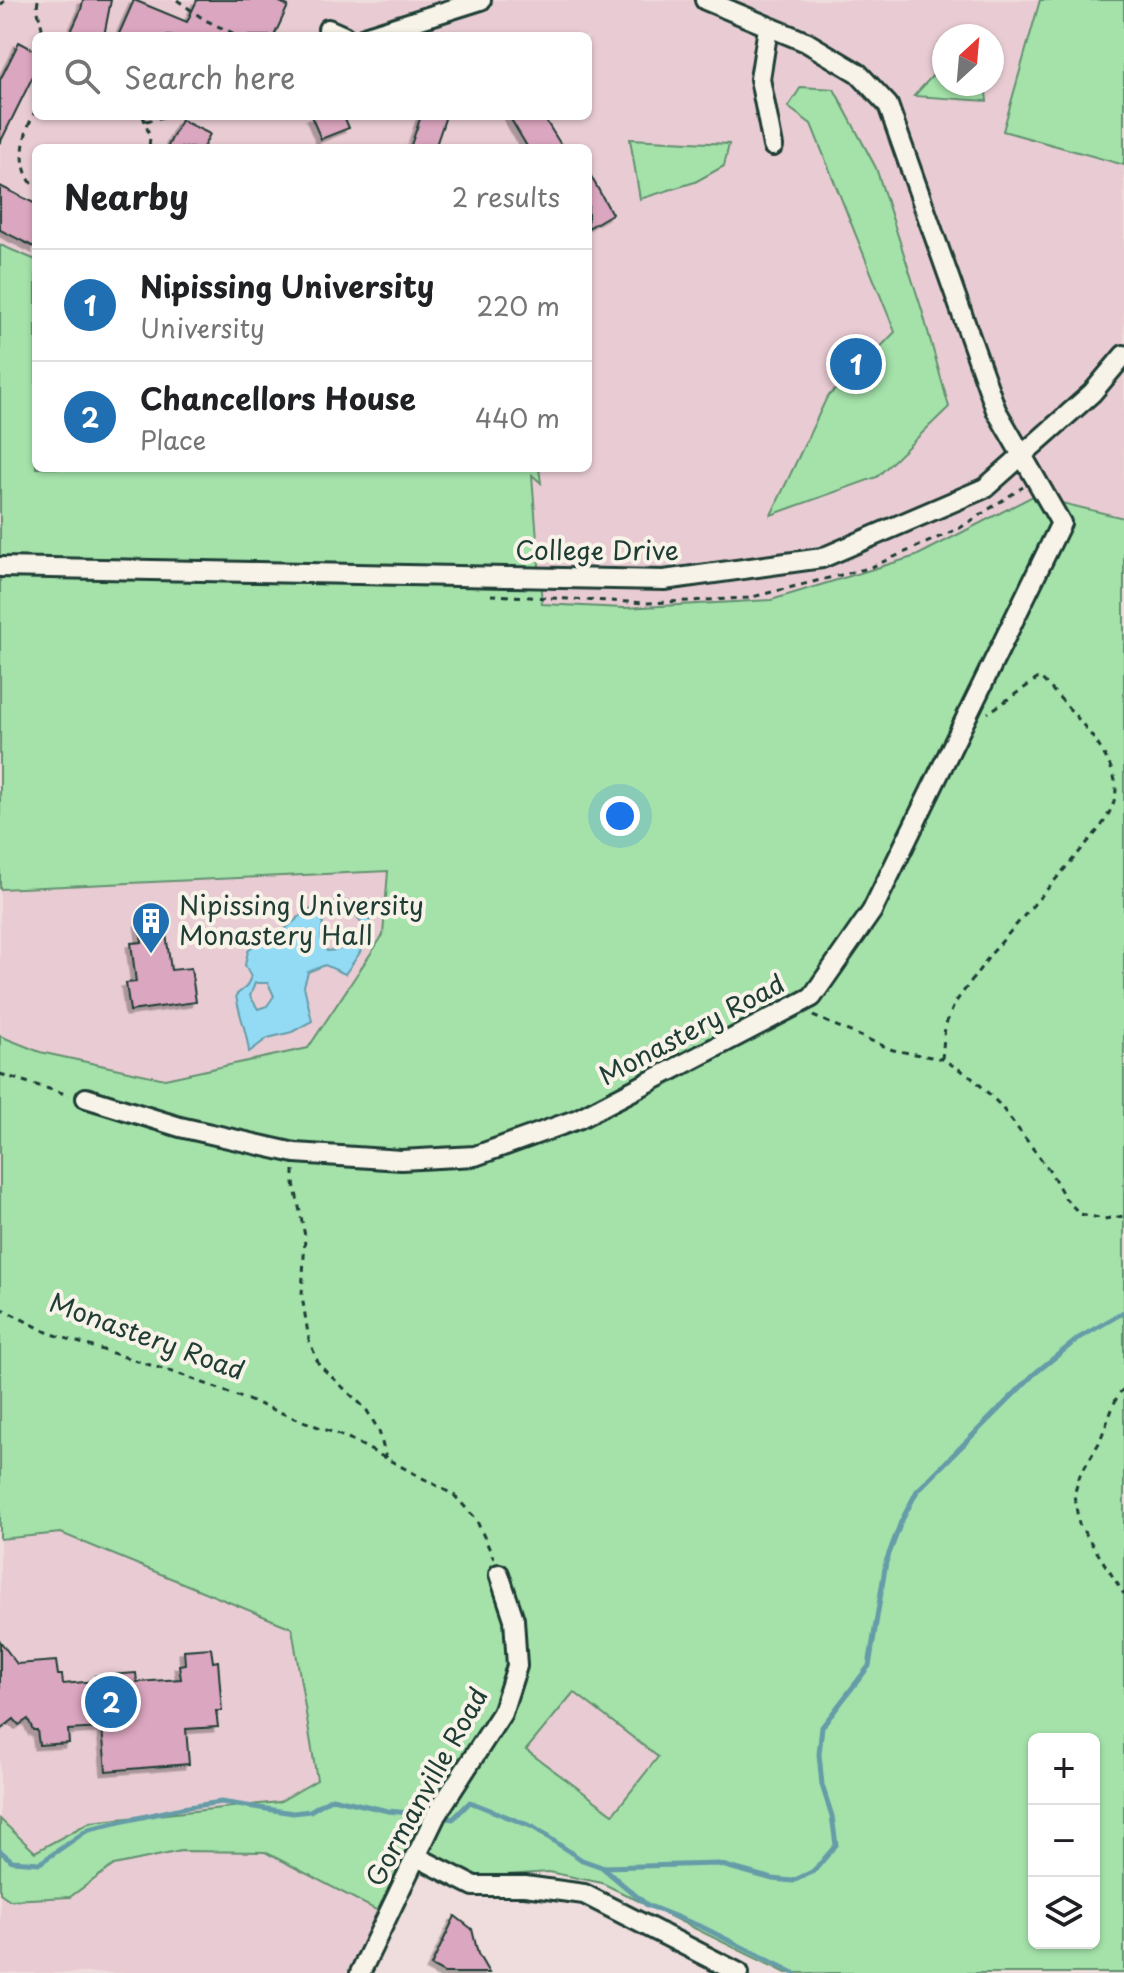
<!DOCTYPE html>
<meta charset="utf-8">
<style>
body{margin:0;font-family:"Playpen Sans",sans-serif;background:#f6f6f6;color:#202124}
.controls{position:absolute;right:24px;bottom:24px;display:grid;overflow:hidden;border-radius:12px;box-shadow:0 2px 6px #0004}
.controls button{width:72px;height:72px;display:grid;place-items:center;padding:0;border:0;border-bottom:2px solid #e0e0e0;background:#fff;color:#202124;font:40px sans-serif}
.compass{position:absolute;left:932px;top:24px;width:72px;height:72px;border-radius:50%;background:#fff;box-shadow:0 2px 6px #0004;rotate:26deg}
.you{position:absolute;left:620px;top:816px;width:28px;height:28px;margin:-20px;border:6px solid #fff;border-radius:50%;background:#1a73e8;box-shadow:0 0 0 12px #1a73e833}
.badge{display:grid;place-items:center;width:52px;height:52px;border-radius:50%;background:#1f6fb2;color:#fff;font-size:26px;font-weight:700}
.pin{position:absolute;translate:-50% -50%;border:4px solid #fff;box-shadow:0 2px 8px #0006}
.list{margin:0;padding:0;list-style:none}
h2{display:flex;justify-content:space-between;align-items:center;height:104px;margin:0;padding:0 32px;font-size:34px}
h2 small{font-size:26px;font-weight:400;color:#757577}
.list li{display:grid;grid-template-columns:52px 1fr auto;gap:24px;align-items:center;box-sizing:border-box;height:112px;padding:0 32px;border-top:2px solid #e0e0e0}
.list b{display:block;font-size:30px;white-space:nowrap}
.list p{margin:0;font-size:26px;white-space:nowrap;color:#757577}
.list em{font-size:26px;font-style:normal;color:#757577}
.icon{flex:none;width:44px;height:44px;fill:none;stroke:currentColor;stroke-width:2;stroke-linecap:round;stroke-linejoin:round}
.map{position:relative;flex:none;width:1124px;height:1973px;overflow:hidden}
.search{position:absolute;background:#fff;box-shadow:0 2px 6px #0004;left:32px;top:32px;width:560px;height:88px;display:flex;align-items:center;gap:20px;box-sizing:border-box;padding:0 28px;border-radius:12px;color:#757577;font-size:30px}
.panel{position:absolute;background:#fff;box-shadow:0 2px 6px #0004;left:32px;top:144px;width:560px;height:328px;border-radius:12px}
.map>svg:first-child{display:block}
.built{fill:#e9ccd3;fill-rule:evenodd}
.green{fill:#a4e2aa;stroke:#62906f;stroke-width:2;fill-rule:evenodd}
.water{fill:#93dbf5;stroke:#659ca8;stroke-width:2;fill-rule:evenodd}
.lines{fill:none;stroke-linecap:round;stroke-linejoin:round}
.stream{stroke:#659ca8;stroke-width:5}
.building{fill:#dba6bf;stroke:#1f3d34;stroke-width:2;filter:url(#shadow)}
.minor-casing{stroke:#1f3d34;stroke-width:24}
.path{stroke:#1f3d34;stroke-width:3;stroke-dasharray:6 6;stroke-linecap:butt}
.minor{stroke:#f7f3e8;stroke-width:18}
.labels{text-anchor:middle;stroke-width:8;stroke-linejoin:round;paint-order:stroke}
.street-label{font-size:26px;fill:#1f3d34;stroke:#f7f3e8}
.poi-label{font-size:26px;fill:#1f3d34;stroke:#f7f3e8;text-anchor:start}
</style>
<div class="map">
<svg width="1124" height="1973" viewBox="0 0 1124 1973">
<defs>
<filter id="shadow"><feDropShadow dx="-4.5" dy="4.5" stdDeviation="0" flood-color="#0004"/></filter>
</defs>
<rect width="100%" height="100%" fill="#efdcdc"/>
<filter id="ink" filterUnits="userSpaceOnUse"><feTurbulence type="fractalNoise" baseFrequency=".0125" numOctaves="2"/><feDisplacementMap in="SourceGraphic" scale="16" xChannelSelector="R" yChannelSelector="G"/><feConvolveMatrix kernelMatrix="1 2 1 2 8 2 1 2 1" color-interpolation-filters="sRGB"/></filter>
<g filter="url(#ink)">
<g class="built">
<path d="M0 0H1124V518L1033 496 916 556 771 600 624 608 542 604 531 468H588V148H36V260L0 245ZM36 36H588V116H36ZM944 36H992V84H944Z"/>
<path d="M388 870 383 935 308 1048 165 1079 40 1052 0 1036V889Z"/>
<path d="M61 1533 292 1628 317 1780 279 1802 90 1822 35 1852 0 1819V1539Z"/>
<path d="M573 1691 658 1757 613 1814 526 1750Z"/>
<path d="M181 1851 266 1852 378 1911 348 1973H0V1893L10 1900 70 1897 114 1865Z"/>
</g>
<g class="green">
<path d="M1040 0H1124V165L1003 131Z"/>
<path d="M944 63V84H985L987 101 914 96Z"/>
<path d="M801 87 834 89 876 168 922 310 949 407 877 477 771 515 827 397 865 363 895 332 811 124 788 107Z"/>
<path d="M630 139 729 144 724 166 695 182 640 199Z"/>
<path d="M0 245 36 260V468H539L541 483 532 475 542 604 624 608 771 600 916 556 1033 496 1124 518V1973H786L602 1883 549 1872 478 1877 410 1843 378 1911 265 1852 181 1851 114 1865 70 1897 10 1900 0 1893V1819L35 1852 90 1822 279 1802 317 1780 292 1628 61 1533 0 1539V1036L40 1052 165 1079 308 1048 383 935 388 871 0 889ZM574 1692 658 1757 613 1814 526 1750ZM1034 1739H1094V1943H1034Z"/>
</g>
<path class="water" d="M344 900 365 910 372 926 359 954 345 974 325 965 308 972 304 986 312 1021 292 1032 268 1038 249 1052C247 1032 239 1015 236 995L246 987 251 977 245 965 248 951 256 942 268 939 275 932 284 930 306 911ZM340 909C352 909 357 914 362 925 354 943 346 950 327 951L321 939 323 922ZM255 983H268L274 996 267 1006 258 1009 250 996Z"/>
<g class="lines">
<g class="stream">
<path d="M441 1817 453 1819 470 1802 533 1827 582 1860 602 1867 718 1864 773 1879 793 1881 814 1871 836 1845 832 1816 822 1785 819 1754 822 1727 869 1666 886 1562 901 1522 917 1491 1034 1374 1079 1338 1124 1312"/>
<path d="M0 1851 12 1861 40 1863 89 1829 182 1808 221 1802 293 1813 310 1811 332 1798 388 1811 431 1815"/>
<path d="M603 1868 647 1905 702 1927 794 1973"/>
</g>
</g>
<g class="building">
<path d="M83 0H111L104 36H69L81 10Z"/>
<path d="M134 0 187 22 197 0H276L288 6 274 36H118Z"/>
<path d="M19 42 36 51V70L0 143V80Z"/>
<path d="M311 116H344L349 128 321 139Z"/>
<path d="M421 116H446L435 148H410Z"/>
<path d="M509 116H543L563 148H528Z"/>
<path d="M181 120 210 134 203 148H167Z"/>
<path d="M588 171 612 214 588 228Z"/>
<path d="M0 186 36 204V248L0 230Z"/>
<path d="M164 919 171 970 191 968 196 1002 130 1011 126 983 136 982 131 943 142 942 139 922Z"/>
<path d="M0 1641 17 1664 56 1661 58 1675H62L63 1684 96 1681 95 1676 136 1673 137 1682 181 1679 179 1665 185 1664 184 1650 211 1648 213 1662 218 1661 222 1711H216L218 1727 186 1729 189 1764 106 1771 102 1728 68 1730 69 1743 39 1745 37 1730H33L28 1719 19 1725 14 1719 0 1730Z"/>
<path d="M455 1916 472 1929 478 1954 489 1973H444L431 1966Z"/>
</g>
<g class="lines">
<defs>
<g id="minor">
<path d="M768 28 760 79 773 146"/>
<path d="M328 29 344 36"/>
<path d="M367 36 481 0"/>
<path d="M0 567 664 580 822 558 985 488 1092 393 1124 355"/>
<path d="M86 1098 180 1127 295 1153 401 1160 475 1156 578 1119 812 997 872 911 1061 523 996 410 888 105 858 73 806 42 705 0"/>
<path d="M415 1856 474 1886H525L584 1894 739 1973"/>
<path d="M360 1973 436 1815 502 1713 517 1666 514 1619 499 1574"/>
</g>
</defs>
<use href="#minor" class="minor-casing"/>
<g class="path">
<path d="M38 0 37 8 44 36"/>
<path d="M177 0 205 20 239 36"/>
<path d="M0 5 6 0"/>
<path d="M36 110C23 131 15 169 36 188"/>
<path d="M143 116 150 137 149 148"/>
<path d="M146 121 168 116"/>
<path d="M491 595 648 603 748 598 869 568 960 528 1023 487"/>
<path d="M813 1016 893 1050 942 1059 972 1077 1000 1105 1050 1171 1065 1198 1080 1214 1104 1219 1124 1216"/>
<path d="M942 1059 945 1026 955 1003 991 954 1100 828C1108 816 1116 803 1116 788 1114 752 1064 703 1040 677L988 713"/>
<path d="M0 1074 69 1095"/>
<path d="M294 1170V1183L305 1236 302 1296 309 1340 319 1365 366 1409 379 1431 386 1458"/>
<path d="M0 1308 49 1333 185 1376 350 1439 454 1495 476 1519 494 1559"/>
<path d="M1124 1389 1118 1394 1099 1443 1080 1475 1074 1495 1079 1524 1124 1594"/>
</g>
<use href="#minor" class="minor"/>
</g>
</g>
<defs>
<symbol id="building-pin" viewBox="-11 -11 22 30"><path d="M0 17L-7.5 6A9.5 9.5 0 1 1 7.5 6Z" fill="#1f6fb2" stroke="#f7f3e8"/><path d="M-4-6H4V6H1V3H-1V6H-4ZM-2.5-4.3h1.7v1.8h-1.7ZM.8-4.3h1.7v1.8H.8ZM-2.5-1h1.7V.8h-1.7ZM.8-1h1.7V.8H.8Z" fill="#fff"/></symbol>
</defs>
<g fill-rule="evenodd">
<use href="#building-pin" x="129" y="899" width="44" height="60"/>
</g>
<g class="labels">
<g class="street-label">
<text x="597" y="560">College Drive</text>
<text transform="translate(692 1030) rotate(-28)" y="9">Monastery Road</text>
<text transform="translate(147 1337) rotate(20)" y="9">Monastery Road</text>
<text transform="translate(427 1787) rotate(-61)" y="9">Gormanville Road</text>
</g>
<g class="poi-label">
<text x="179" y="915">Nipissing University<tspan x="179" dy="30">Monastery Hall</tspan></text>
</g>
</g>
</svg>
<div class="controls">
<button>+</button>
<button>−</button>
<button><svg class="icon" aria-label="layers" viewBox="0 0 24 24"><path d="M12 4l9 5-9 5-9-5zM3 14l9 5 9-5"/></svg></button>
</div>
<svg class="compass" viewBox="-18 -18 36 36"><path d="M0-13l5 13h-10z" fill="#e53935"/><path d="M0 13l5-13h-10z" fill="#757577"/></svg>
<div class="you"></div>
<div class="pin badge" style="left:856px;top:364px">1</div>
<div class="pin badge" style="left:111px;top:1702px">2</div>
<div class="search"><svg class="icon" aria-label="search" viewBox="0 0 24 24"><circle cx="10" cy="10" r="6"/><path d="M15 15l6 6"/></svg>Search here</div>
<section class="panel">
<h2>Nearby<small>2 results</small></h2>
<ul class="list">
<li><span class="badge">1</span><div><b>Nipissing University</b><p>University</p></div><em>220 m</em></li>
<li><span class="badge">2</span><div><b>Chancellors House</b><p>Place</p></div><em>440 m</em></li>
</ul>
</section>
</div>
